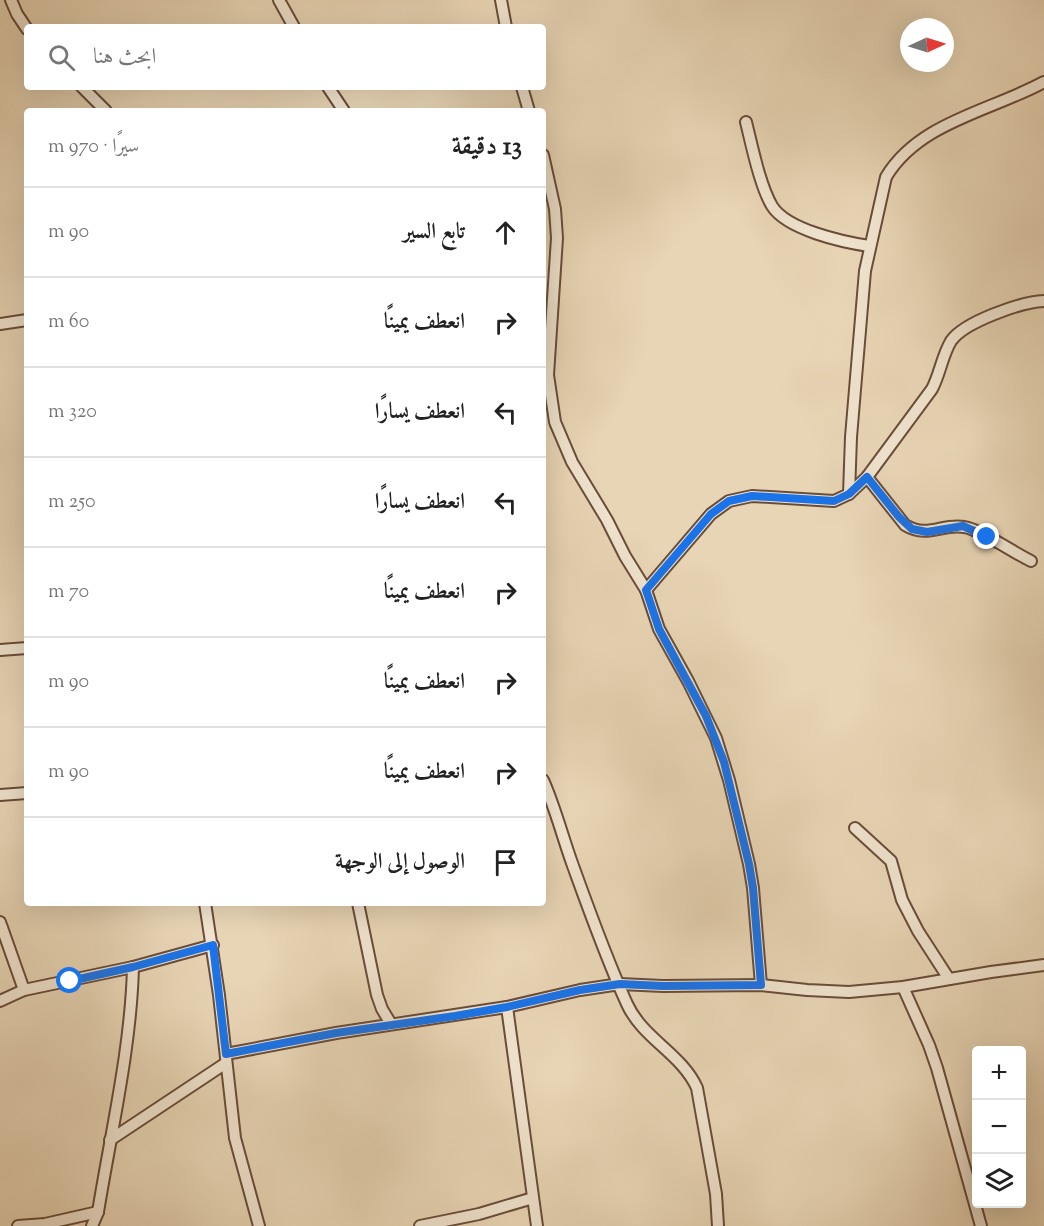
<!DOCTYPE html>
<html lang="ar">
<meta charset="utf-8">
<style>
body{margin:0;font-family:"Sorts Mill Goudy",Amiri,serif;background:#f6f6f6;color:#222;direction:rtl}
.controls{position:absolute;right:18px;bottom:18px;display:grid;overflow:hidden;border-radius:6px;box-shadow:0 6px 24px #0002}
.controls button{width:54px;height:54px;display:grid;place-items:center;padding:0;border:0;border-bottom:2px solid #e0e0e0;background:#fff;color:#222;font:30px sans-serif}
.compass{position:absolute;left:900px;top:18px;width:54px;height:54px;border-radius:50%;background:#fff;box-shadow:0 6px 24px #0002;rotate:86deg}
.stop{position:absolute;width:18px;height:18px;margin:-14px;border:4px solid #1a73e8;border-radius:50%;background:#fff}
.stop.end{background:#1a73e8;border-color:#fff;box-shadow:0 2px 6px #0008}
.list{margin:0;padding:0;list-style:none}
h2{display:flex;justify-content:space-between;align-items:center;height:78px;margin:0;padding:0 24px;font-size:26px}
h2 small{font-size:20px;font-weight:400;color:#767676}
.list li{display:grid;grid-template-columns:39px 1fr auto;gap:18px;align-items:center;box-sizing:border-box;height:90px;padding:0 24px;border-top:2px solid #e0e0e0}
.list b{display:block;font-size:22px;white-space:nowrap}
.list em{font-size:20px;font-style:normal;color:#767676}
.icon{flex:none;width:33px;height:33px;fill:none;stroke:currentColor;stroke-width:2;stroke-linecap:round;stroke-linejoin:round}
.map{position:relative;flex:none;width:1044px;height:1226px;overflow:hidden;direction:ltr}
.search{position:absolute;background:#fff;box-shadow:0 6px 24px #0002;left:24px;top:24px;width:522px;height:66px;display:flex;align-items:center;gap:15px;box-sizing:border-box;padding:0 21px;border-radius:6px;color:#767676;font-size:22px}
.panel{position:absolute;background:#fff;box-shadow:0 6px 24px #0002;left:24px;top:108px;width:522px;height:798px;border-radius:6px;direction:rtl}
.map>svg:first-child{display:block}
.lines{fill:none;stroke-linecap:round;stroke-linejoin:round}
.minor-casing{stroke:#6a4c39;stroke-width:14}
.minor{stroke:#f0e4cf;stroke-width:10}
.route{stroke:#1a73e8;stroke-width:8}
</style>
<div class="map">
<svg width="1044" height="1226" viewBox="0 0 1044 1226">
<rect width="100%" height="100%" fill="#e8d5b5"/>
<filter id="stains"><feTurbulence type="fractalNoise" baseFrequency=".00333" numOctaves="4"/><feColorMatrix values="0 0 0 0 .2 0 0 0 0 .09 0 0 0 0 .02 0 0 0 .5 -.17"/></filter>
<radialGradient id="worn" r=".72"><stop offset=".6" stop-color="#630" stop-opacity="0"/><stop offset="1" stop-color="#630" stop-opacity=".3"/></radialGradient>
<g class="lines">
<defs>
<g id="minor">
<path d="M11 0 17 14 27 29"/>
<path d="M279 0 294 27"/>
<path d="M501 0 506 27"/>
<path d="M82 87 106 111"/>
<path d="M328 87 344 111"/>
<path d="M522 87 529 111"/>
<path d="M746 122C752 146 760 186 772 206 787 230 843 242 869 246"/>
<path d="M543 155 555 209 557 238 548 375 555 422 572 462 607 520 625 556 646 590 659 629 688 681 716 738 729 780 749 864 753 888 761 985"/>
<path d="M0 324 27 320"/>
<path d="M867 477 905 525C928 539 942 523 964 527 980 529 1014 553 1031 561"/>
<path d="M849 494 851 437 865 271 886 177C919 122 991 111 1044 82"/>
<path d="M646 590 711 514 729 501 752 496 834 501 849 494 867 477 932 389C940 374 942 356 951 341 964 322 1021 302 1044 301"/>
<path d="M0 650 27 648"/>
<path d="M543 780C555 807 562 835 572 863 589 910 606 958 627 1004 643 1039 682 1054 697 1088L716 1194 718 1226"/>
<path d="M0 795 27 793"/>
<path d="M855 828 891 861 902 900 918 931 949 979"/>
<path d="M205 903 219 995 235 1138 259 1226"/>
<path d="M358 903 377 995 382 1009 391 1024"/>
<path d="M0 922 24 990"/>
<path d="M903 987 929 1045 937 1068 981 1226"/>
<path d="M0 1001 24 990 133 967 213 945"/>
<path d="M507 1007 537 1226"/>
<path d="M226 1054 336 1033 507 1007 580 990 620 984 663 986 761 985 807 990 849 992 903 987 991 972 1044 965"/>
<path d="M110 1140 226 1063"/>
<path d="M18 1226 45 1224 98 1212"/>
<path d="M92 1226 98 1212C111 1132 131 1048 133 967"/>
<path d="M420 1226 479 1214 533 1198"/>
</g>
</defs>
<use href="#minor" class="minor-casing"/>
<use href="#minor" class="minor"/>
</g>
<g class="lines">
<path class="route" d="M70 981 133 967 213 945 226 1054 336 1033 455 1016 507 1007 580 990 620 984 663 986 761 985 753 888 749 864 724 762 706 716 659 629 646 590 711 514 729 501 752 496 834 501 849 494 867 477 899 517 912 529 927 532 963 526 987 537"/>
</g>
<rect width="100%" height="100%" filter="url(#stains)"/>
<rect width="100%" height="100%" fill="url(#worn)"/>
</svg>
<div class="controls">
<button>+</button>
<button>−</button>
<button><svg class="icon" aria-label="layers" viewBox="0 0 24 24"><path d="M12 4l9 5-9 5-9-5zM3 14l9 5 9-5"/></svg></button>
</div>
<svg class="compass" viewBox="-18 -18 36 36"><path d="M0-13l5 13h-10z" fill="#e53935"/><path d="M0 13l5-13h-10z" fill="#767676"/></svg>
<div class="stop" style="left:70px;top:981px"></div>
<div class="stop end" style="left:987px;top:537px"></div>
<div class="search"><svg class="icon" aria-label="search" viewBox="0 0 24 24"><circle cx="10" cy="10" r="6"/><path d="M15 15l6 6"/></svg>ابحث هنا</div>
<section class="panel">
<h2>13 دقيقة<small>سيرًا · 970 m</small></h2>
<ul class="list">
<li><svg class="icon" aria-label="ahead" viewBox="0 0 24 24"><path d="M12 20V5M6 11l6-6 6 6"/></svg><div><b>تابع السير</b></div><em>90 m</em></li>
<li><svg class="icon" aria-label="right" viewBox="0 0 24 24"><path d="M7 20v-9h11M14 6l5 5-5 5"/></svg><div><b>انعطف يمينًا</b></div><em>60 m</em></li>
<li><svg class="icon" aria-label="left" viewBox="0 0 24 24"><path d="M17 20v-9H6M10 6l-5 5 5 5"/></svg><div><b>انعطف يسارًا</b></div><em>320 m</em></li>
<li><svg class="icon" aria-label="left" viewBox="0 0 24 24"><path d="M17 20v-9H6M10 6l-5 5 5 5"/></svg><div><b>انعطف يسارًا</b></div><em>250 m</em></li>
<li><svg class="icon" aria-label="right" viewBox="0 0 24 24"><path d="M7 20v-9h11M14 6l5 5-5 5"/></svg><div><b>انعطف يمينًا</b></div><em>70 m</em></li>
<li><svg class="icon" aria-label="right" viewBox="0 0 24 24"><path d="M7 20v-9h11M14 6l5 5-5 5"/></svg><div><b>انعطف يمينًا</b></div><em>90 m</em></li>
<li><svg class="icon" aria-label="right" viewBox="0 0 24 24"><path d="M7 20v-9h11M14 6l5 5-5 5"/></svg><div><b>انعطف يمينًا</b></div><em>90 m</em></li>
<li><svg class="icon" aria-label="arrive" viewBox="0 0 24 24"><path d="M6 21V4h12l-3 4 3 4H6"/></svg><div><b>الوصول إلى الوجهة</b></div></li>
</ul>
</section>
</div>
